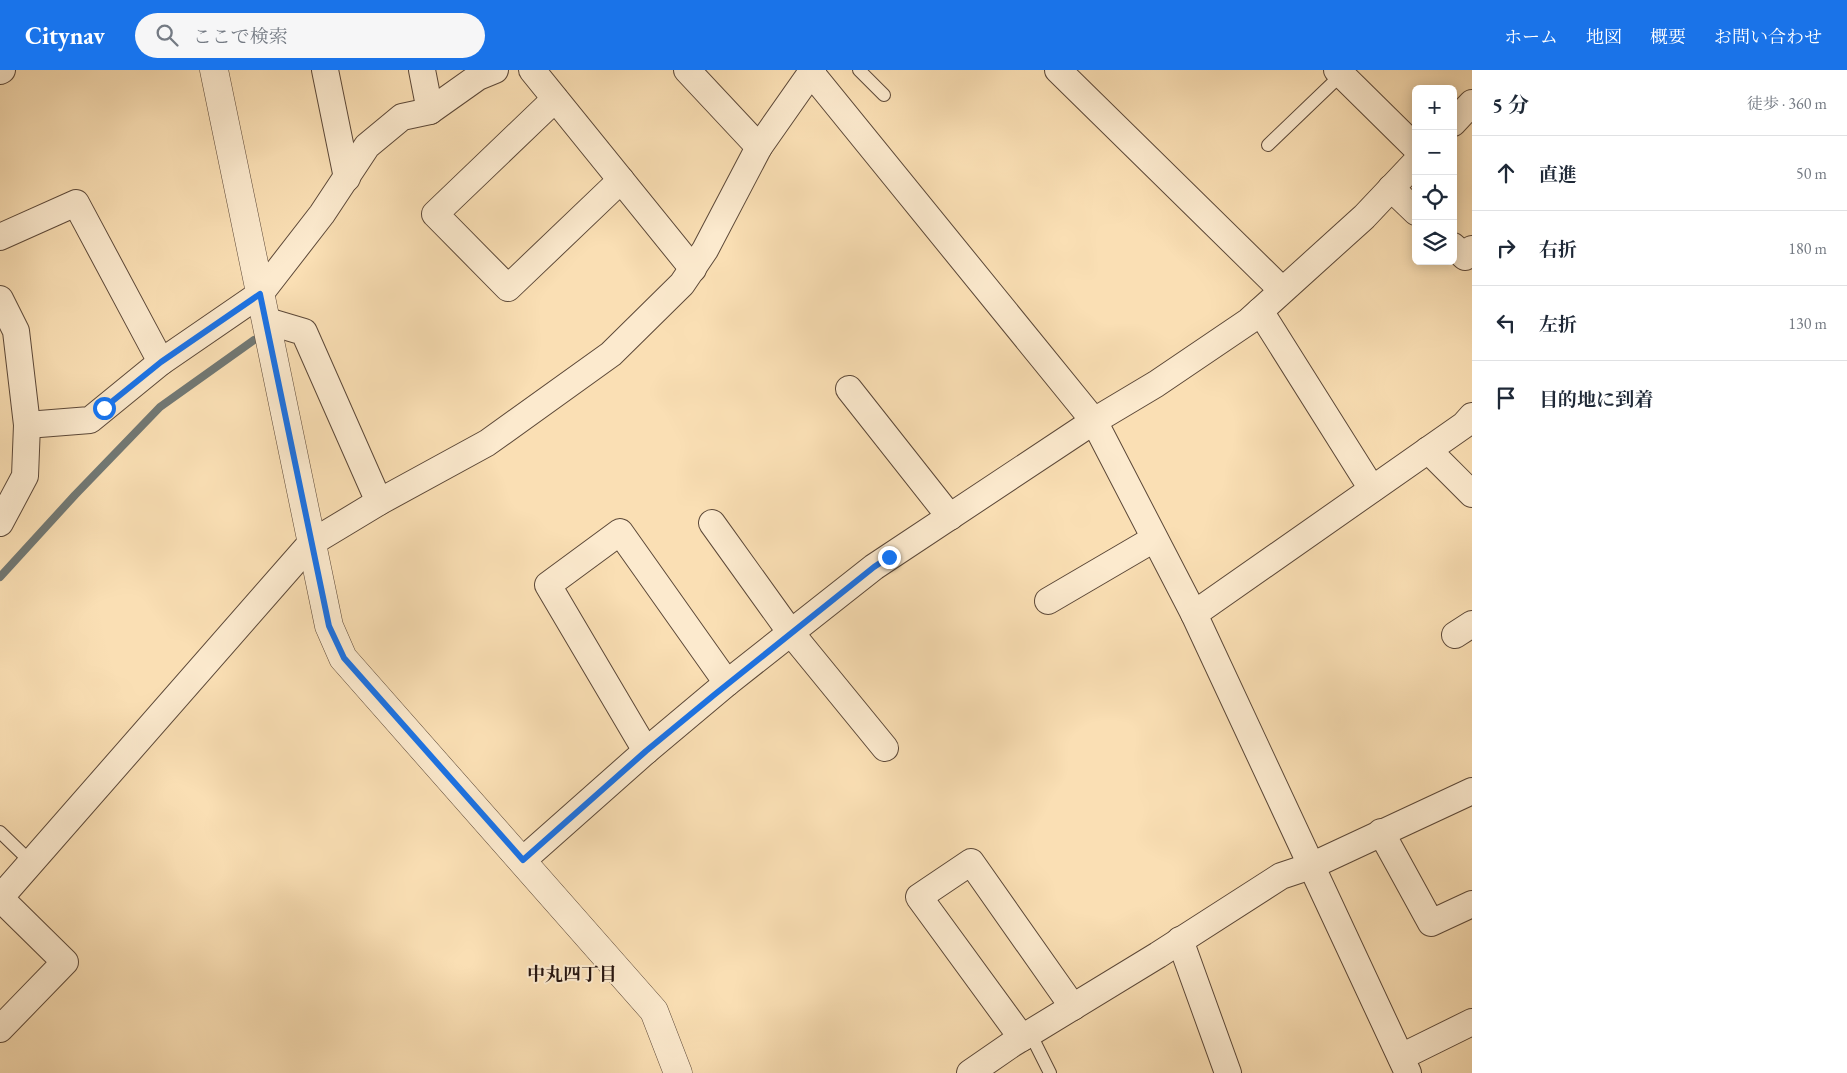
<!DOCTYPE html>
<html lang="ja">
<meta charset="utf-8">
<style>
body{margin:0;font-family:"EB Garamond","Noto Serif JP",serif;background:#f6f6f7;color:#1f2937}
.controls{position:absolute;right:15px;top:15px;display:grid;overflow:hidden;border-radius:8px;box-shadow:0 2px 12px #0003}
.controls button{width:45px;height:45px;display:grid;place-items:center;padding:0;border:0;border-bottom:1px solid #e0e1e3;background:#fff;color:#1f2937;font:25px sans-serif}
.stop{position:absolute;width:15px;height:15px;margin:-11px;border:4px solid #1a73e8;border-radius:50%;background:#fff}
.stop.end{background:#1a73e8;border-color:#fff;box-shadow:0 1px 5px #0008}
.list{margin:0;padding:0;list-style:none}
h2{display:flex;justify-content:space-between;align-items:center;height:65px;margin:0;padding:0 20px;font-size:21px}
h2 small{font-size:16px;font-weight:400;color:#747a83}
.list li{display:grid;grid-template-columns:32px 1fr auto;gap:15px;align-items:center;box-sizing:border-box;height:75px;padding:0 20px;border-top:1px solid #e0e1e3}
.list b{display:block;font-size:19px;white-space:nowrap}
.list em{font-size:16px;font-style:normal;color:#747a83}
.icon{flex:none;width:28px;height:28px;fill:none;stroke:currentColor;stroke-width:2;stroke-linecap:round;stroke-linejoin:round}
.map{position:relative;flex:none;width:1472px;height:1003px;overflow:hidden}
header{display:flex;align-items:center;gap:30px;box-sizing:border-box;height:70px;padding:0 25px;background:#1a73e8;color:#fff}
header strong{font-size:24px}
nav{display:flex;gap:28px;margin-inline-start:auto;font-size:18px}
.search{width:350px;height:45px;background:#f6f6f7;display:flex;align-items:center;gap:12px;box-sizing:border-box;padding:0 18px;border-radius:28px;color:#747a83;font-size:19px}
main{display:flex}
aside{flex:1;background:#fff}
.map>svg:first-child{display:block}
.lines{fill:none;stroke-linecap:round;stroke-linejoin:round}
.stream{stroke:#717874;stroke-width:8}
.service-casing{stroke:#5c4838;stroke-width:14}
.minor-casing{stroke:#5c4838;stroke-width:28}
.tertiary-casing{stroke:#5c4838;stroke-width:29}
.service{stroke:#fceace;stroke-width:12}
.minor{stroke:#fceace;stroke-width:26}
.tertiary{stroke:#fceace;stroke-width:28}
.route{stroke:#1a73e8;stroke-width:6}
.labels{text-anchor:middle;stroke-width:4;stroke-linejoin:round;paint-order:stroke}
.neighbourhood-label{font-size:18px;font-weight:bold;fill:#27150f;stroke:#fceace}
</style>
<header>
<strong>Citynav</strong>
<div class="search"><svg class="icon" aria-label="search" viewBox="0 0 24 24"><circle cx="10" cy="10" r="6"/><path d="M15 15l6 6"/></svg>ここで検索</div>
<nav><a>ホーム</a><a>地図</a><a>概要</a><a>お問い合わせ</a></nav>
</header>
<main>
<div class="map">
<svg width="1472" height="1003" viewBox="0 0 1472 1003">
<rect width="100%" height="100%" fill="#fadfb4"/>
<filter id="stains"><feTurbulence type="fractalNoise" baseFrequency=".004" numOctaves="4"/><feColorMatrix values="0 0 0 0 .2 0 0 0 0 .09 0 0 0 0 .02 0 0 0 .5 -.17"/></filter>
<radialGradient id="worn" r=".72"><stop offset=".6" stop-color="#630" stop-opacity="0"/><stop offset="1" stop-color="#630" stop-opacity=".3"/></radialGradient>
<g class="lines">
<path class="stream" d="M0 507 75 425 160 337 254 270"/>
<defs>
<g id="service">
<path d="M859 0 884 25"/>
<path d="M1268 75 1341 5"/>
<path d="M0 762 32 793"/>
<path d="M1030 963 1050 1003"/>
</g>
<g id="minor">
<path d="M325 0 347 108"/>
<path d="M422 0 430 41"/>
<path d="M532 0 693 199"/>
<path d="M687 0 759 77"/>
<path d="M1058 0 1282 220"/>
<path d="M1337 0 1416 78"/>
<path d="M0 1 2 0"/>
<path d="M812 4 1094 351 1194 544"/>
<path d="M555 29 435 144 508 218 621 110"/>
<path d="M1453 53 1472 33"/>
<path d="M1391 118 1416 142"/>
<path d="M0 167 76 133 161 292"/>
<path d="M1453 176 1465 187 1472 179"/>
<path d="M0 229 16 261 27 355 25 406 0 453"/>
<path d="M1260 241 1372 419"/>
<path d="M267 251 304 262 379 432"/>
<path d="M849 319 950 447"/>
<path d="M27 355 90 350 161 292 260 224 322 144 367 76 402 47 430 41 478 7 495 0"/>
<path d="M1428 380 1472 424"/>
<path d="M712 453 791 563 885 678"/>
<path d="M1048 531 1154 469"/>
<path d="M1455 565 1472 554"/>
<path d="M646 681 548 515 620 462 727 613"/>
<path d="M1381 762 1431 853 1472 834"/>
<path d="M523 790 646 681 727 613 874 497 1094 351 1156 314 1249 251 1364 147 1416 92"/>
<path d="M0 828 311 473 379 432 487 373 611 284 682 214 705 180 759 77 813 0"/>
<path d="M1180 870 1228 1003"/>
<path d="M0 959 65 892 0 828"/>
<path d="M1022 968 919 827 971 792 1073 937"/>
<path d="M1401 987 1472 952"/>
<path d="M970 1003 1012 974 1158 885 1281 806 1311 796 1472 721"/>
<path d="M1408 1003 1194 544 1464 355 1472 346"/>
</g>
<path id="tertiary" d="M214 0 329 556 343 588 654 941 678 1003"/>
</defs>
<use href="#service" class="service-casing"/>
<use href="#minor" class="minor-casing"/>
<use href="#tertiary" class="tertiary-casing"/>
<use href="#service" class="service"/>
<use href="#minor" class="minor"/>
<use href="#tertiary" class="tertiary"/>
</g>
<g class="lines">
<path class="route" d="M104 338 161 292 260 224 329 556 344 588 523 790 646 681 714 625 874 497 889 487"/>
</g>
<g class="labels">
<g class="neighbourhood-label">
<text x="572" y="910">中丸四丁目</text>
</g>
</g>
<rect width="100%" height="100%" filter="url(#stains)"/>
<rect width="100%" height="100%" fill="url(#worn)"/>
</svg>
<div class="controls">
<button>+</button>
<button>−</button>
<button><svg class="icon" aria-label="locate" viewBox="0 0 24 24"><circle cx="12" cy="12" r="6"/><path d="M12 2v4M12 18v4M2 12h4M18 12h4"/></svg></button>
<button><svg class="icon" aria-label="layers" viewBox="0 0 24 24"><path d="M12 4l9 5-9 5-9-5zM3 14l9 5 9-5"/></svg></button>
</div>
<div class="stop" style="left:104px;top:338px"></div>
<div class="stop end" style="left:889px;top:487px"></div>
</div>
<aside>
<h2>5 分<small>徒歩 · 360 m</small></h2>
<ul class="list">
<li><svg class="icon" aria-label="ahead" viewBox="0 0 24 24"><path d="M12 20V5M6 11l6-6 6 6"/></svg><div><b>直進</b></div><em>50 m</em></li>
<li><svg class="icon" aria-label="right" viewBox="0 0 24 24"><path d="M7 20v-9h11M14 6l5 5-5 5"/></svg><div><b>右折</b></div><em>180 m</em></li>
<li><svg class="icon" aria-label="left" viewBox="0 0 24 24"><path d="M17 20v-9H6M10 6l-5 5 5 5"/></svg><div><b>左折</b></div><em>130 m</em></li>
<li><svg class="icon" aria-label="arrive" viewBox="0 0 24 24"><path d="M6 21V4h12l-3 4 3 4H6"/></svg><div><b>目的地に到着</b></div></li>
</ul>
</aside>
</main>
